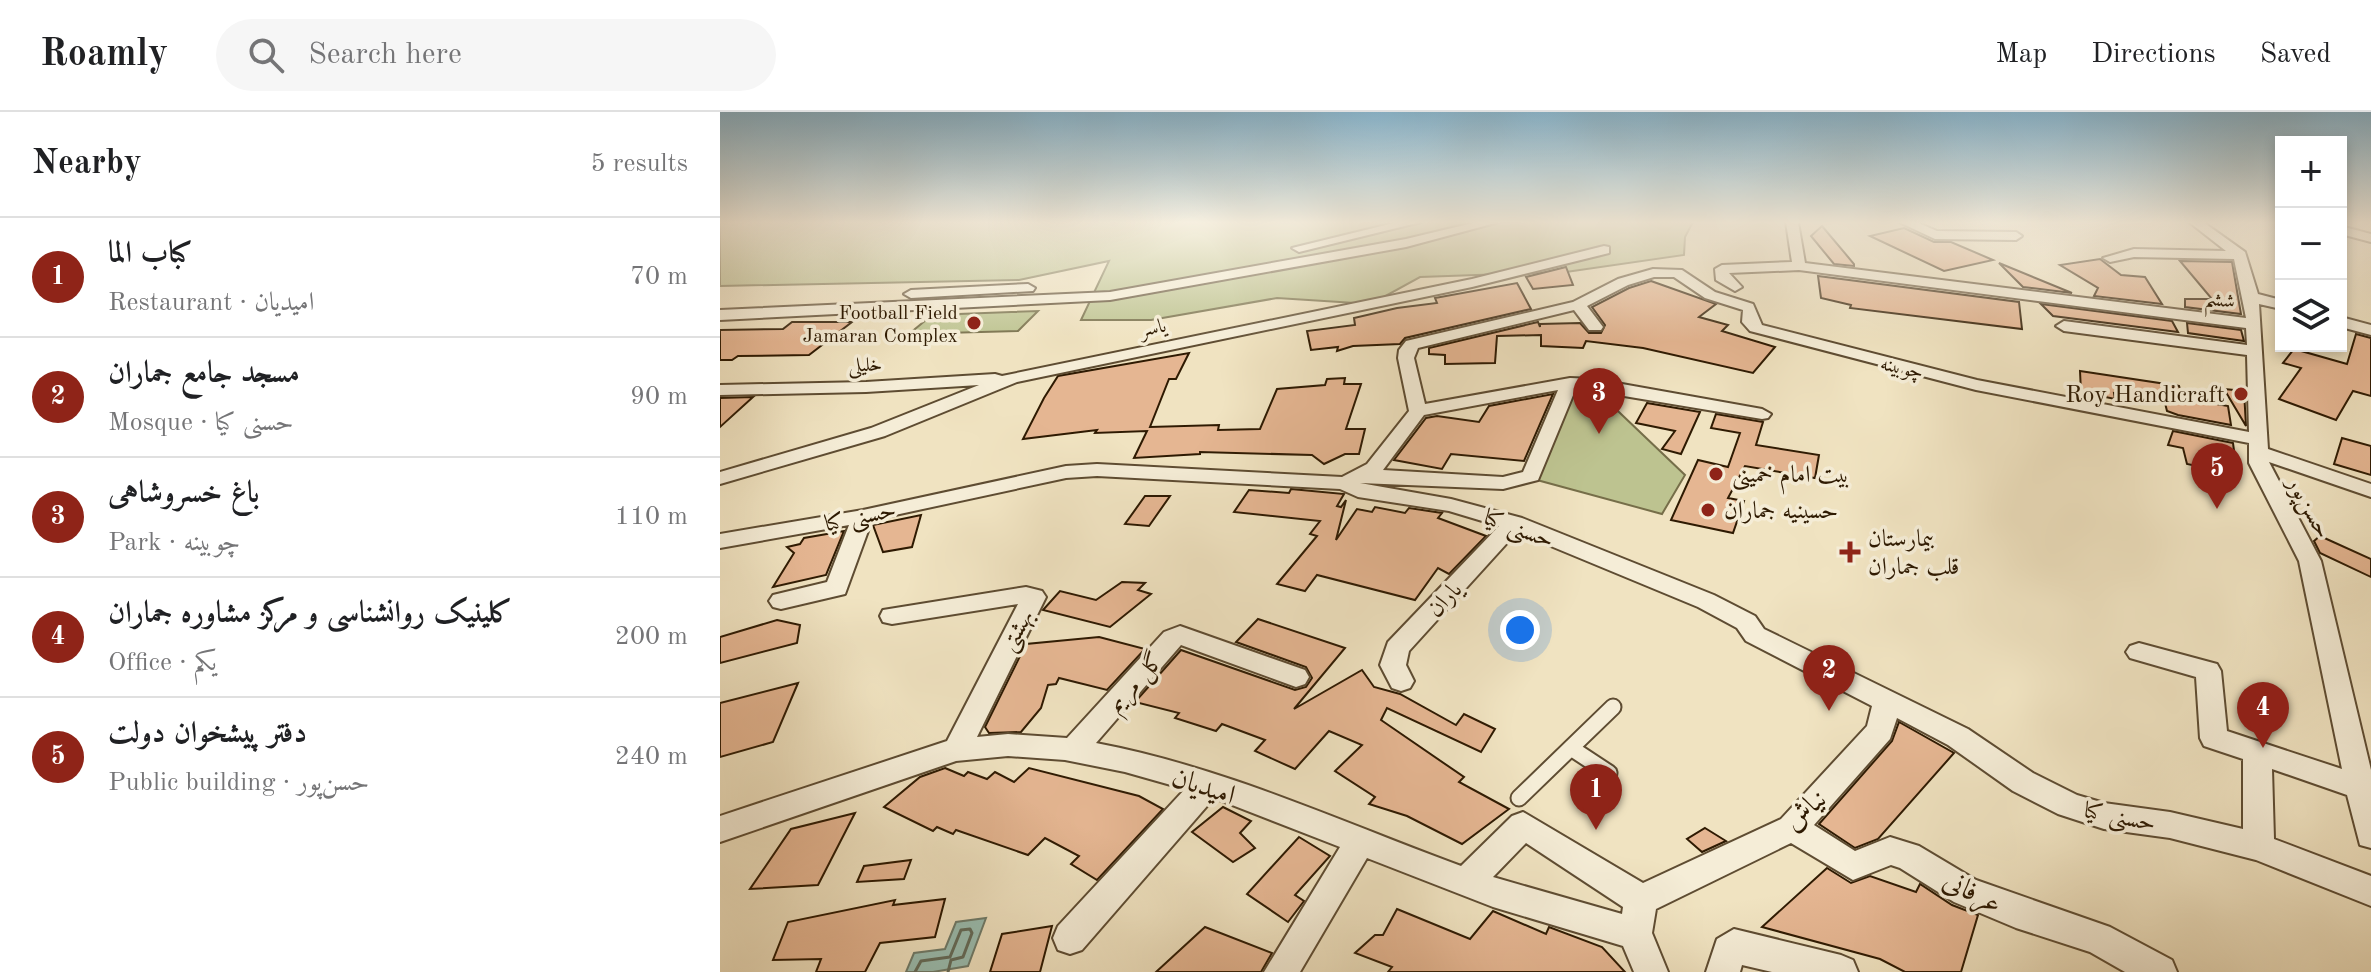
<!DOCTYPE html>
<meta charset="utf-8">
<style>
body{margin:0;font-family:"Old Standard TT",Amiri,serif;background:#f6f6f6;color:#202124}
.controls{position:absolute;right:24px;top:24px;display:grid;overflow:hidden;border-radius:0px;box-shadow:0 4px 12px #0003}
.controls button{width:72px;height:72px;display:grid;place-items:center;padding:0;border:0;border-bottom:2px solid #e0e0e0;background:#fff;color:#202124;font:40px sans-serif}
.you{position:absolute;left:800px;top:518px;width:28px;height:28px;margin:-20px;border:6px solid #fff;border-radius:50%;background:#1a73e8;box-shadow:0 0 0 12px #1a73e833}
.badge{display:grid;place-items:center;width:52px;height:52px;border-radius:50%;background:#8f2418;color:#fff;font-size:26px;font-weight:700}
.pin{position:absolute;translate:-50% -66px;filter:drop-shadow(0 2px 4px #0008)}
.pin::after{content:'';position:absolute;top:42px;width:28px;height:24px;background:inherit;clip-path:polygon(0 0,100% 0,50% 100%)}
.list{margin:0;padding:0;list-style:none}
h2{display:flex;justify-content:space-between;align-items:center;height:104px;margin:0;padding:0 32px;font-size:34px}
h2 small{font-size:26px;font-weight:400;color:#757577}
.list li{display:grid;grid-template-columns:52px 1fr auto;gap:24px;align-items:center;box-sizing:border-box;height:120px;padding:0 32px;border-top:2px solid #e0e0e0}
.list b{display:block;font-size:30px;white-space:nowrap}
.list p{margin:0;font-size:26px;white-space:nowrap;color:#757577}
.list em{font-size:26px;font-style:normal;color:#757577}
.icon{flex:none;width:44px;height:44px;fill:none;stroke:currentColor;stroke-width:2;stroke-linecap:round;stroke-linejoin:round}
.map{position:relative;flex:none;width:1651px;height:860px;overflow:hidden}
header{display:flex;align-items:center;gap:48px;box-sizing:border-box;height:112px;padding:0 40px;background:#fff;border-bottom:2px solid #e0e0e0}
header strong{font-size:38px}
nav{display:flex;gap:44px;margin-inline-start:auto;font-size:28px}
.search{width:560px;height:72px;background:#f6f6f6;display:flex;align-items:center;gap:20px;box-sizing:border-box;padding:0 28px;border-radius:44px;color:#757577;font-size:30px}
main{display:flex}
aside{flex:1;background:#fff}
.map>svg:first-child{display:block}
.green{fill:#bdc390;stroke:#766e49;stroke-width:2}
.water{fill:#9abeb1;stroke:#6f7c6b;stroke-width:2}
.lines{fill:none;stroke-linecap:round;stroke-linejoin:round}
.shore{stroke:#646c5a;stroke-width:3}
.building{fill:#e5b692;stroke:#2e1a02;stroke-width:2}
.lane-casing{stroke:#5e4c32;stroke-width:19}
.street-casing{stroke:#5e4c32;stroke-width:4}
.lane{stroke:#f5edd7;stroke-width:15}
.street{fill:#f5edd7;fill-rule:evenodd}
.poi-dot{fill:#8f2418;stroke:#f5edd7;stroke-width:3}
.labels{text-anchor:middle;stroke-width:7;stroke-linejoin:round;paint-order:stroke}
.far-street-label{font-size:20px;fill:#2e1a02;stroke:#f5edd7}
.far-poi-label{font-size:20px;fill:#2e1a02;stroke:#f5edd7;text-anchor:end}
.poi-label{font-size:24px;fill:#2e1a02;stroke:#f5edd7;text-anchor:start}
.street-label{font-size:24px;fill:#2e1a02;stroke:#f5edd7}
.near-street-label{font-size:28px;fill:#2e1a02;stroke:#f5edd7}
</style>
<header>
<strong>Roamly</strong>
<div class="search"><svg class="icon" aria-label="search" viewBox="0 0 24 24"><circle cx="10" cy="10" r="6"/><path d="M15 15l6 6"/></svg>Search here</div>
<nav><a>Map</a><a>Directions</a><a>Saved</a></nav>
</header>
<main>
<aside>
<h2>Nearby<small>5 results</small></h2>
<ul class="list">
<li><span class="badge">1</span><div><b>كباب الما</b><p>Restaurant · امیدیان</p></div><em>70 m</em></li>
<li><span class="badge">2</span><div><b>مسجد جامع جماران</b><p>Mosque · حسنی کیا</p></div><em>90 m</em></li>
<li><span class="badge">3</span><div><b>باغ خسروشاهی</b><p>Park · چوبینه</p></div><em>110 m</em></li>
<li><span class="badge">4</span><div><b>کلینیک روانشناسی و مرکز مشاوره جماران</b><p>Office · یکم</p></div><em>200 m</em></li>
<li><span class="badge">5</span><div><b>دفتر پیشخوان دولت</b><p>Public building · حسن‌پور</p></div><em>240 m</em></li>
</ul>
</aside>
<div class="map">
<svg width="1651" height="860" viewBox="0 0 1651 860">
<rect width="100%" height="100%" fill="#f0e3c1"/>
<filter id="stains"><feTurbulence type="fractalNoise" baseFrequency=".0025" numOctaves="4"/><feColorMatrix values="0 0 0 0 .2 0 0 0 0 .09 0 0 0 0 .02 0 0 0 .5 -.17"/></filter>
<radialGradient id="worn" r=".72"><stop offset=".6" stop-color="#630" stop-opacity="0"/><stop offset="1" stop-color="#630" stop-opacity=".3"/></radialGradient>
<g class="green">
<path d="M0 110H973L965 125 964 143 846 160 700 165 651 192 557 186 431 208H361L389 149 299 168 0 174Z"/>
<path d="M318 199 298 219 189 222 212 203Z"/>
<path d="M854 277 880 282 965 363 942 402 817 368Z"/>
</g>
<path class="water" d="M266 806 248 854 213 860H186L194 841 225 837 236 810Z"/>
<g class="lines">
<path class="shore" d="M195 860 201 849 230 845 241 818 250 817 252 821 243 845 231 848 228 860"/>
</g>
<g class="building">
<path d="M1102 114 1134 152V154L1114 152 1091 124Z"/>
<path d="M1184 116 1214 130H1231L1273 148 1224 159 1150 124Z"/>
<path d="M1380 147 1401 163 1425 165 1442 192 1374 184 1378 176 1340 153Z"/>
<path d="M1460 149 1512 150 1521 202 1465 195V187H1492Z"/>
<path d="M1279 151 1352 181 1303 175Z"/>
<path d="M846 155 853 173 813 177 806 165Z"/>
<path d="M1098 164 1299 190 1302 217 1130 196 1131 193 1101 186Z"/>
<path d="M931 169 996 192 979 205 1008 213 1002 219 1055 235 1033 261 923 236 866 229 863 236 821 234V223L777 224 775 251 725 252V243L709 242V236L818 210 820 215V212L860 211 869 221H881L885 213 872 195 909 176Z"/>
<path d="M797 171 811 197 685 226 680 232 633 234 617 239 618 235 591 238 587 219 635 213 634 206 677 196 717 191 715 186Z"/>
<path d="M1321 192 1452 209 1458 220 1333 204Z"/>
<path d="M72 210H132L89 243 18 244 12 248H0V218L63 217Z"/>
<path d="M1467 211 1521 218 1524 229 1468 221Z"/>
<path d="M1636 222 1651 226V284L1633 279 1616 308 1559 287 1581 256 1563 251 1574 237 1627 252Z"/>
<path d="M469 241 456 267H449L430 315 499 313 498 318 540 317 557 277 605 273 607 267 625 266 624 272H641L626 317H645L639 342H625L604 352 592 343 480 340V342L414 346 427 319 375 321 377 318 303 327 324 286 338 264Z"/>
<path d="M1360 259 1459 274 1463 286 1508 294 1511 313 1458 303 1447 299 1445 291 1394 281 1395 287 1361 280Z"/>
<path d="M1504 277 1524 279 1526 314Z"/>
<path d="M833 282 804 349 731 342 722 357 674 348 706 306 717 304 759 310 769 294Z"/>
<path d="M33 285 0 315V286Z"/>
<path d="M927 291 980 300 961 342 942 337 955 319 916 311Z"/>
<path d="M996 302 1043 310 1036 333 1099 343 1095 366 1025 354 1008 386 1024 389 1013 421 951 408 978 348 1008 355 1020 321 991 316Z"/>
<path d="M1453 319 1513 331 1515 346 1500 343 1505 360 1467 352 1463 336 1448 333Z"/>
<path d="M1622 326 1651 334V363L1614 352Z"/>
<path d="M571 377 624 382 617 394 621 395 626 388 616 428 637 397 652 400 655 395 685 401 689 396 722 401 718 406 766 424 729 462 718 456 695 488 597 463 585 479 557 472 597 424 590 422 600 409 514 400 529 378 569 381Z"/>
<path d="M425 384H450L429 414 405 412Z"/>
<path d="M201 403 192 435 163 440 153 413Z"/>
<path d="M124 419 106 463 53 475 74 441 67 435 80 432 84 426Z"/>
<path d="M1600 424 1651 447V465L1600 441 1594 429Z"/>
<path d="M402 470 425 471 418 478 431 482 390 515 323 498 340 479 376 488Z"/>
<path d="M538 507 625 536 574 597 642 558 654 575 680 582 736 613 744 602 775 617 761 640 667 596 661 608 744 665 739 670 789 697 742 732 687 704 649 692 655 685 615 659 642 633 609 619 575 657 535 639 545 628 502 612 496 619 455 606 459 601 415 590 461 538 575 578 586 575 592 566 586 555 516 530Z"/>
<path d="M57 508 80 513 77 531 0 551V525Z"/>
<path d="M379 525 425 537 387 578 339 566 336 572 328 573 321 596 301 620 269 621 265 615 306 532Z"/>
<path d="M78 571 53 630 0 645V591Z"/>
<path d="M1179 610 1234 641 1158 727 1135 736 1099 712 1172 629Z"/>
<path d="M225 656 244 664 248 660 267 667 275 660 294 670 309 656 419 684 443 697 377 768 351 752 359 744 325 726 308 743 236 718 233 722 217 715 213 719 164 695 200 665Z"/>
<path d="M503 695 531 709 520 721 535 736 513 750 472 720Z"/>
<path d="M135 701 98 773 30 777 71 717Z"/>
<path d="M985 716 1006 729 982 740 967 727Z"/>
<path d="M579 725 610 744 575 783 584 789 568 810 527 782Z"/>
<path d="M191 748 184 767 137 770 144 754Z"/>
<path d="M1107 756 1131 771 1150 764 1196 780 1200 772 1232 793 1258 803 1241 860H1185L1160 847 1042 815Z"/>
<path d="M225 787 215 825 160 831 145 860H96L101 847 53 848 68 810 175 788 173 793Z"/>
<path d="M677 797 750 827 773 799 826 822 829 815 882 835 905 860H668L672 855 635 841 655 823H663Z"/>
<path d="M332 814 320 860H270L282 822Z"/>
<path d="M485 815 552 841 541 860H436Z"/>
</g>
<g class="lines">
<defs>
<g id="lane">
<path d="M851 636 889 661"/>
<path d="M799 686 893 595"/>
</g>
<g id="street">
<path d="M678 110H701L579 140 572 136Z"/>
<path d="M757 110H779L686 135 390 188 0 208V198L390 180 686 127Z"/>
<path d="M1066 110H1078L1085 151 1526 206 1514 147 1414 145 1390 150 1383 146 1414 137 1506 139 1469 110H1483L1525 140 1538 182 1561 188V197L1539 192 1548 337 1651 372V385L1549 350 1601 449 1651 658V736L1640 733 1627 683 1552 657 1554 727 1651 764V794L1536 748 1450 726 1384 717 1338 702 1293 679 1228 633 1177 606 1170 627 1094 713 1135 739 1170 725 1199 734 1256 768 1390 815 1452 848 1457 860H1405L1370 840 1296 816 1234 790 1180 756 1171 753 1133 768 1071 731 936 797 932 821 948 860H914L903 834 773 795 647 746 580 860H544L620 735 494 686 362 838 350 842 338 838 333 826 338 814 465 677 405 660 345 648 288 644 236 649 0 730V704L227 629 298 492 172 512 163 510 160 504 163 498 306 475 322 479 326 485 257 625 288 622 347 626 444 520 460 514 585 558 589 565 585 572 576 575 461 533 376 631C504 655 621 710 741 754L792 704 803 700 923 771 1061 707 1147 614 1152 594 1026 529 1017 516 978 495 797 420 689 539 686 553 694 569 690 576 681 579 672 576 660 553 668 530 779 414 729 399 638 385 620 377 377 364 346 366 152 408 125 482 61 497 53 495 49 489 53 483 107 470 129 413 0 436V422L143 398 346 354 377 352 622 365 647 352 689 299 678 246 679 238 686 229 853 190 898 167 933 157 962 158 995 180 1033 192 1042 213 1257 268 1529 320 1527 243 1344 219 1336 214 1344 209 1527 233 1526 216 1079 158 1009 161 1022 175 1015 179 996 168 995 157 1002 153 1072 150ZM934 165H954L985 186 1023 198 1022 210 1030 219 1256 278 1529 331V351L1579 449 1622 657 1507 619 1501 559 1497 552 1419 531 1410 534 1406 540 1410 546 1476 565 1480 626 1484 634 1523 647V717L1450 700 1384 691 1357 683 1313 661 1248 617 1044 517 1035 504 994 483 802 406 731 387 640 371 783 377 818 368 856 276 1042 307 1048 306 1051 302 1042 297 874 267 850 266 705 292 694 246 698 236 854 198 869 218H881L883 215 867 194 908 173ZM838 278 803 360 783 365 663 358 704 303ZM806 731 903 795 902 802 773 765Z"/>
<path d="M1179 110H1196L1217 119 1296 120 1302 124 1296 128 1215 127Z"/>
<path d="M1621 114 1651 122V130L1621 122Z"/>
<path d="M884 134 889 135V141L752 175 297 270 165 324 0 372V360L151 316 259 273 146 280 0 283V273L146 270 275 262 282 264 752 167Z"/>
<path d="M308 172 315 176 313 179 191 186 184 182 191 178Z"/>
<path d="M1621 205 1651 213V223L1621 215Z"/>
<path d="M1014 817 1121 843 1133 848 1138 860H1052L1022 853 1020 860H986L997 827Z"/>
</g>
</defs>
<use href="#lane" class="lane-casing"/>
<use href="#street" class="street-casing"/>
<use href="#lane" class="lane"/>
<use href="#street" class="street"/>
</g>
<linearGradient id="sky" x2="0" y2="1"><stop stop-color="#89b8d2"/><stop offset="0.48" stop-color="#f8f2e3"/><stop offset="1" stop-color="#f8f2e3" stop-opacity="0"/></linearGradient>
<rect width="1651" height="230" fill="url(#sky)"/>
<g class="poi-dot">
<circle cx="254" cy="211" r="8"/>
<circle cx="1521" cy="282" r="8"/>
<circle cx="996" cy="362" r="8"/>
<circle cx="988" cy="398" r="8"/>
<path d="M1126 428h8v8h8v8h-8v8h-8v-8h-8v-8h8z"/>
</g>
<g class="labels">
<g class="far-street-label">
<text transform="translate(1500 187) rotate(7)" y="7">ششم</text>
<text transform="translate(433 215) rotate(-12)" y="7">یاسر</text>
<text transform="translate(145 252) rotate(-2)" y="7">خلیلی</text>
<text transform="translate(1182 255) rotate(13)" y="7">چوبینه</text>
</g>
<g class="far-poi-label">
<text x="238" y="207">Football Field<tspan x="238" dy="23">Jamaran Complex</tspan></text>
</g>
<g class="poi-label">
<text x="1505" y="290" text-anchor="end">Roy Handicraft</text>
<text x="1012" y="370">بیت امام خمینی</text>
<text x="1004" y="406">حسینیه جماران</text>
<text x="1148" y="434">بیمارستان<tspan x="1148" dy="28">قلب جماران</tspan></text>
</g>
<g class="street-label">
<text transform="translate(1590 395) rotate(61)" y="8">حسن‌پور</text>
<text transform="translate(140 404) rotate(-12)" y="8">حسنی کیا</text>
<text transform="translate(799 416) rotate(20)" y="8">حسنی کیا</text>
<text transform="translate(724 487) rotate(-47)" y="8">یاران</text>
<text transform="translate(296 518) rotate(-61)" y="8">بهشتی</text>
<text transform="translate(415 570) rotate(-48)" y="8">گل مریم</text>
<text transform="translate(1400 704) rotate(11)" y="8">حسنی کیا</text>
</g>
<g class="near-street-label">
<text transform="translate(484 673) rotate(18)" y="10">امیدیان</text>
<text transform="translate(1084 697) rotate(-42)" y="10">نیاش</text>
<text transform="translate(1253 779) rotate(27)" y="10">عرفانی</text>
</g>
</g>
<rect width="100%" height="100%" filter="url(#stains)"/>
<rect width="100%" height="100%" fill="url(#worn)"/>
</svg>
<div class="controls">
<button>+</button>
<button>−</button>
<button><svg class="icon" aria-label="layers" viewBox="0 0 24 24"><path d="M12 4l9 5-9 5-9-5zM3 14l9 5 9-5"/></svg></button>
</div>
<div class="you"></div>
<div class="pin badge" style="left:876px;top:718px">1</div>
<div class="pin badge" style="left:1109px;top:599px">2</div>
<div class="pin badge" style="left:879px;top:322px">3</div>
<div class="pin badge" style="left:1543px;top:636px">4</div>
<div class="pin badge" style="left:1497px;top:397px">5</div>
</div>
</main>
